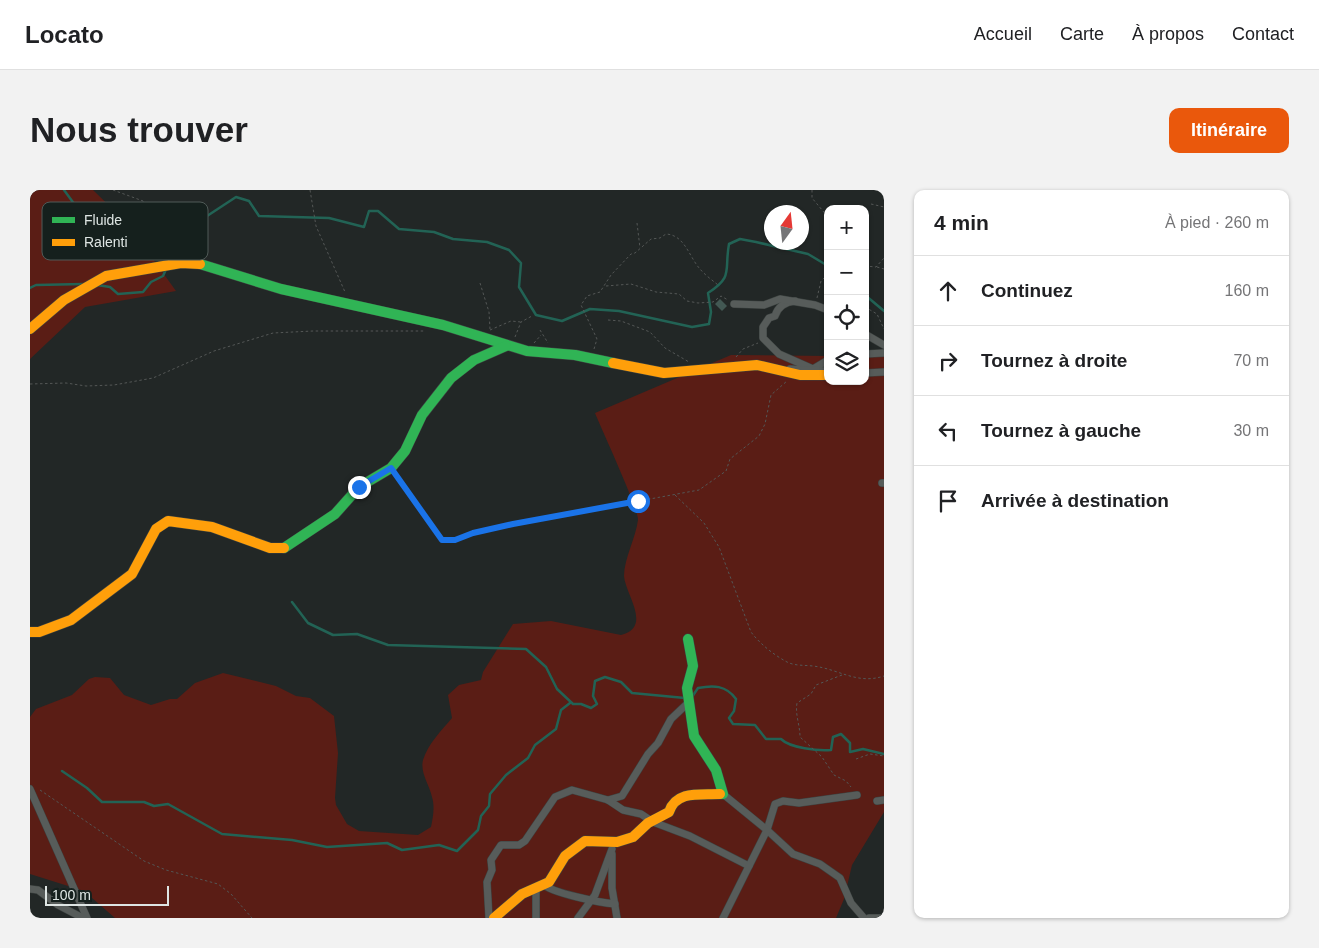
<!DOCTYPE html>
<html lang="fr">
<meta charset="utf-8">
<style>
body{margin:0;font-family:Helvetica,sans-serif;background:#f2f2f2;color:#202124}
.controls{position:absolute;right:15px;top:15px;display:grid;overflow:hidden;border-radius:10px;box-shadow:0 1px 4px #0004}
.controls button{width:45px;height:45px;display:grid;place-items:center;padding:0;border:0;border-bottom:1px solid #e0e0e0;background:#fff;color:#202124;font:25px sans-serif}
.compass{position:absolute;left:734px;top:15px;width:45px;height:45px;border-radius:50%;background:#fff;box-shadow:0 1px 4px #0004;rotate:15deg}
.scale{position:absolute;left:15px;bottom:12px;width:124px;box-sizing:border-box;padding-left:5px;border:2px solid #dee5e3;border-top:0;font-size:14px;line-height:18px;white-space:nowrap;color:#dee5e3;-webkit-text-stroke:4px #15201d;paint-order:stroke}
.stop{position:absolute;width:15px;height:15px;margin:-11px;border:4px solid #1a73e8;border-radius:50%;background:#fff}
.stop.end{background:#1a73e8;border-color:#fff;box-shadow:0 1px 5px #0008}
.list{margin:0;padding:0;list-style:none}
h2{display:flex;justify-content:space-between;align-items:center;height:65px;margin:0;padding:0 20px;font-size:21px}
h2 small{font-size:16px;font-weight:400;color:#757577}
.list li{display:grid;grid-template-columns:32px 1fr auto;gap:15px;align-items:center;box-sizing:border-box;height:70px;padding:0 20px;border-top:1px solid #e0e0e0}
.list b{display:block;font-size:19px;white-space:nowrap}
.list em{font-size:16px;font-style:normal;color:#757577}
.icon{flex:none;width:28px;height:28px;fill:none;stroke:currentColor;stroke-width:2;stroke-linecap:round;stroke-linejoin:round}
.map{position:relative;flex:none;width:854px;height:728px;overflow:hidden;border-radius:10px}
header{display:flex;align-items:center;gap:30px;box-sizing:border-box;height:70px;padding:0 25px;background:#fff;border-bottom:1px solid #e0e0e0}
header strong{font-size:24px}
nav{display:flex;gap:28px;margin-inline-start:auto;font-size:18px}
.intro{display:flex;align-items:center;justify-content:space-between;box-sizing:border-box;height:120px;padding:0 30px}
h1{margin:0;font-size:35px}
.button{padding:12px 22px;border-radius:10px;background:#ea580c;color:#fff;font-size:18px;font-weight:700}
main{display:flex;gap:30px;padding:0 30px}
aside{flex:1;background:#fff;border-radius:10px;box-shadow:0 1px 4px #0004}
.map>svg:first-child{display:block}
.green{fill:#5a1d15}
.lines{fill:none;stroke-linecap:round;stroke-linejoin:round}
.stream{stroke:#226355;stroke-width:2.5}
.building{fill:#425853}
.street-casing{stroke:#3d4341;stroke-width:8}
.fast-casing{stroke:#3d4341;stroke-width:11}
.slow-casing{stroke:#3d4341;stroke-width:11}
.path{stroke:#545756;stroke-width:1;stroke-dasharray:2.5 2.5;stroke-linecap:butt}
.street{stroke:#575c5a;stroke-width:7}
.fast{stroke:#30b455;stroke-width:10}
.slow{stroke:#ff9f0a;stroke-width:10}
.route{stroke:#1a73e8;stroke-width:6}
.key{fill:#15201d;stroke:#515b58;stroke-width:1}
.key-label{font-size:14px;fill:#dee5e3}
</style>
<header>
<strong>Locato</strong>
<nav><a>Accueil</a><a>Carte</a><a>À propos</a><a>Contact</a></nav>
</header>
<div class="intro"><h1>Nous trouver</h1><a class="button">Itinéraire</a></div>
<main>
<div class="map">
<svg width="854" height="728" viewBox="0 0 854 728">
<rect width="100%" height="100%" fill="#222726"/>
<g class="green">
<path d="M0 0H63L97 33 146 101 55 117 0 169Z"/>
<path d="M701 165 798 166V191H835V166L854 167V622L822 675 814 709 806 728H85L54 701 0 684V527L6 519 42 505 59 489 65 487 80 488 94 505 121 515 140 509H147L165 493 193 483 246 496 266 506 280 508 304 526 308 563 305 608 306 615 317 634 329 641 388 645 401 637C403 627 405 617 402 607 399 594 390 583 393 570 398 554 411 541 422 528L418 505 429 495 451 490 453 482 483 434 521 431 591 445C623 437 595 404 594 386 594 369 606 347 608 330 609 320 571 238 565 223Z"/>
</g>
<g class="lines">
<g class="stream">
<path d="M34 0 45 15 69 21 117 64 137 70"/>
<path d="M137 72 161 61 174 28 206 7 219 11 229 26 299 28 334 37 339 21H348L369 39 404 42 423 49 457 52 479 60 491 73 489 97 506 125 532 131 560 119 589 121 662 137 679 134 681 122 678 103C704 86 694 81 699 54L710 49 726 52 778 64 798 76"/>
<path d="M67 95 80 97 88 104 113 102 121 92 133 86 137 77"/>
<path d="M0 98 6 95 54 94"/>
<path d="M835 105 854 121"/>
<path d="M262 412 278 433 303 445 327 444 358 455 496 459 516 477 527 499 543 514H551L561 518 567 514 563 506 565 491 575 487 591 492 602 503 655 508"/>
<path d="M662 507 668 498C683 495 696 495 706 509L704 521 699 528 703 534 725 535 736 549H751C760 558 788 561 801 560L803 547 811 544 820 553V562L833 559 854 564"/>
<path d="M32 581 57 598 72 612H114L124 616 138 614 192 644 262 650 297 657 357 653 372 660 409 655 427 661 448 640 451 626 459 616 460 604 476 585 498 568 505 555 526 539 531 520 540 513"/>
</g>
</g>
<path class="building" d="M690 109 697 116 692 121 685 114Z"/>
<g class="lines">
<defs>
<g id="street">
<path d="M765 111C755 112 748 116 745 126L739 128 733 137V148L749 164 783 179 798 170"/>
<path d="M704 114 734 115 750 109 785 115 798 120"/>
<path d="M835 144 854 155"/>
<path d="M835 164 854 163"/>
<path d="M760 179 798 181"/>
<path d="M835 183 854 182"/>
<path d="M852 293H854"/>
<path d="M0 599 57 728"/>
<path d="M827 605 769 613 753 611 745 614 737 640 763 664 790 674 810 688 821 713 834 728"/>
<path d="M578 610 592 606 618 564 628 553 641 529 659 512"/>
<path d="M847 611 854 610"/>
<path d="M582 664V698L587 728"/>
<path d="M513 694C521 703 572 713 585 714"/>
<path d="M506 698V728"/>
<path d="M0 699 8 700 28 715 53 728"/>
<path d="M459 728 457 692 462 680 461 670 471 655H489L495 651 525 607 542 600 578 610 593 620 611 624 623 632 660 646 719 676"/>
<path d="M548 728 565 705 582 659"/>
<path d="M693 728 737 640 693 604"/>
<path d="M839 728H854"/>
</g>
<g id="fast">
<path d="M170 74 251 99 413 135 497 161 545 165 583 173"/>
<path d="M254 358 305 324 329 297 361 278 375 261 392 225 421 188 444 170 476 156"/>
<path d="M658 449 663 476 657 498 664 546 686 580 693 604H690"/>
</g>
<g id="slow">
<path d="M0 139 34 110 76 86 151 73 170 74"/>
<path d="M583 173 634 183 727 175 770 185H798"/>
<path d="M0 442H9L41 430 102 384 126 339 138 331 182 337 240 358H254"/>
<path d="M464 728 492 704 519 692 535 666 555 651 587 652 603 647 618 633 639 622C646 600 671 605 690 604"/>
</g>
</defs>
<use href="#street" class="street-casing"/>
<use href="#fast" class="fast-casing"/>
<use href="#slow" class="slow-casing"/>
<g class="path">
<path d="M83 0 113 11 128 31 138 34 158 64"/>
<path d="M280 0 286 36 315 102"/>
<path d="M782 0V8L798 27"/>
<path d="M841 14 854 17"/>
<path d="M607 33 610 58"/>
<path d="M835 76 846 77 854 68"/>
<path d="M847 77 854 79"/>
<path d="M450 93 459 122 460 139"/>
<path d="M576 96 601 94 626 102 649 104 657 111 668 113 683 112 691 106 698 110"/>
<path d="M787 108 791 91 798 84"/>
<path d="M835 117 847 124 854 139"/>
<path d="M578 130 591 131 620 142 635 158 659 172"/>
<path d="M460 140 481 131 491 132"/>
<path d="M510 140 518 153"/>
<path d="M485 147 491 132 502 126"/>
<path d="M504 153 511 145"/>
<path d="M564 159 567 149 551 115 557 106 570 102 581 85 601 64 605 63 621 49 630 48 636 44C655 45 659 67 670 79 675 85 682 90 688 95"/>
<path d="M706 167 713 159 728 153"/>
<path d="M0 194 36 193 56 196 84 195 123 188 184 161 243 143 283 141H395"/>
<path d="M366 285 412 350H425L443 343 483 334 669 300 696 281 700 269 729 246 735 234 741 205 757 191"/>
<path d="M645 305 674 333 689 357 721 442C730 454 744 465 757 472 765 476 774 475 783 476 809 479 827 495 854 486"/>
<path d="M812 485 786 495 781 504 767 513C765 525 770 535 770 547L792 567 804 585 816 591 821 597"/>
<path d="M826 569 840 564 854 566"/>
<path d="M10 600 114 671 136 680 188 694 201 704 222 728"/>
</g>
<use href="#street" class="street"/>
<use href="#fast" class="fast"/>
<use href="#slow" class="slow"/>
</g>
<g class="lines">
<path class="route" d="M329 297 361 278 412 350H425L443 343 483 334 608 311"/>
</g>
<rect x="12" y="12" width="166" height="58" rx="8" class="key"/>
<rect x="22" y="27" width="23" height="6" fill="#30b455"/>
<rect x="22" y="49" width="23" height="7" fill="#ff9f0a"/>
<g class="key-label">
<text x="54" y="35">Fluide</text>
<text x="54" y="57">Ralenti</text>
</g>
</svg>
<div class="controls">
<button>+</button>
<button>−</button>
<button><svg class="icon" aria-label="locate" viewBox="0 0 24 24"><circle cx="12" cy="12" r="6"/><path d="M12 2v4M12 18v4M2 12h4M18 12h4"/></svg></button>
<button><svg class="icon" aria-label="layers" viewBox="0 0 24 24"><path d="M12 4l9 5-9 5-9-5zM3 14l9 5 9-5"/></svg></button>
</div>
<svg class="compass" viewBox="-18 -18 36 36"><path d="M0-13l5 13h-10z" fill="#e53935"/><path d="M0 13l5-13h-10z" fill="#757577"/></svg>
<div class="scale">100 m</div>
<div class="stop" style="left:608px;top:311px"></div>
<div class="stop end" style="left:329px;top:297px"></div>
</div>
<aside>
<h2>4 min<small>À pied · 260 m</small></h2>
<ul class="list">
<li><svg class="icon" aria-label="ahead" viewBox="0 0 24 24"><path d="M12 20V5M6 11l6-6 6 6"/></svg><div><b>Continuez</b></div><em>160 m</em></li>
<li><svg class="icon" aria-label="right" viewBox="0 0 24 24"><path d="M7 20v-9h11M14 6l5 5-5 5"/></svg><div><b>Tournez à droite</b></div><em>70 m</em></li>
<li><svg class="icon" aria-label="left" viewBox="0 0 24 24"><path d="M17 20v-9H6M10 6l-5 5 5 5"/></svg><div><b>Tournez à gauche</b></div><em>30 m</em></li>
<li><svg class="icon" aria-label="arrive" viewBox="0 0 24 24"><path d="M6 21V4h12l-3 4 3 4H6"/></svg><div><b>Arrivée à destination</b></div></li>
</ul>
</aside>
</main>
